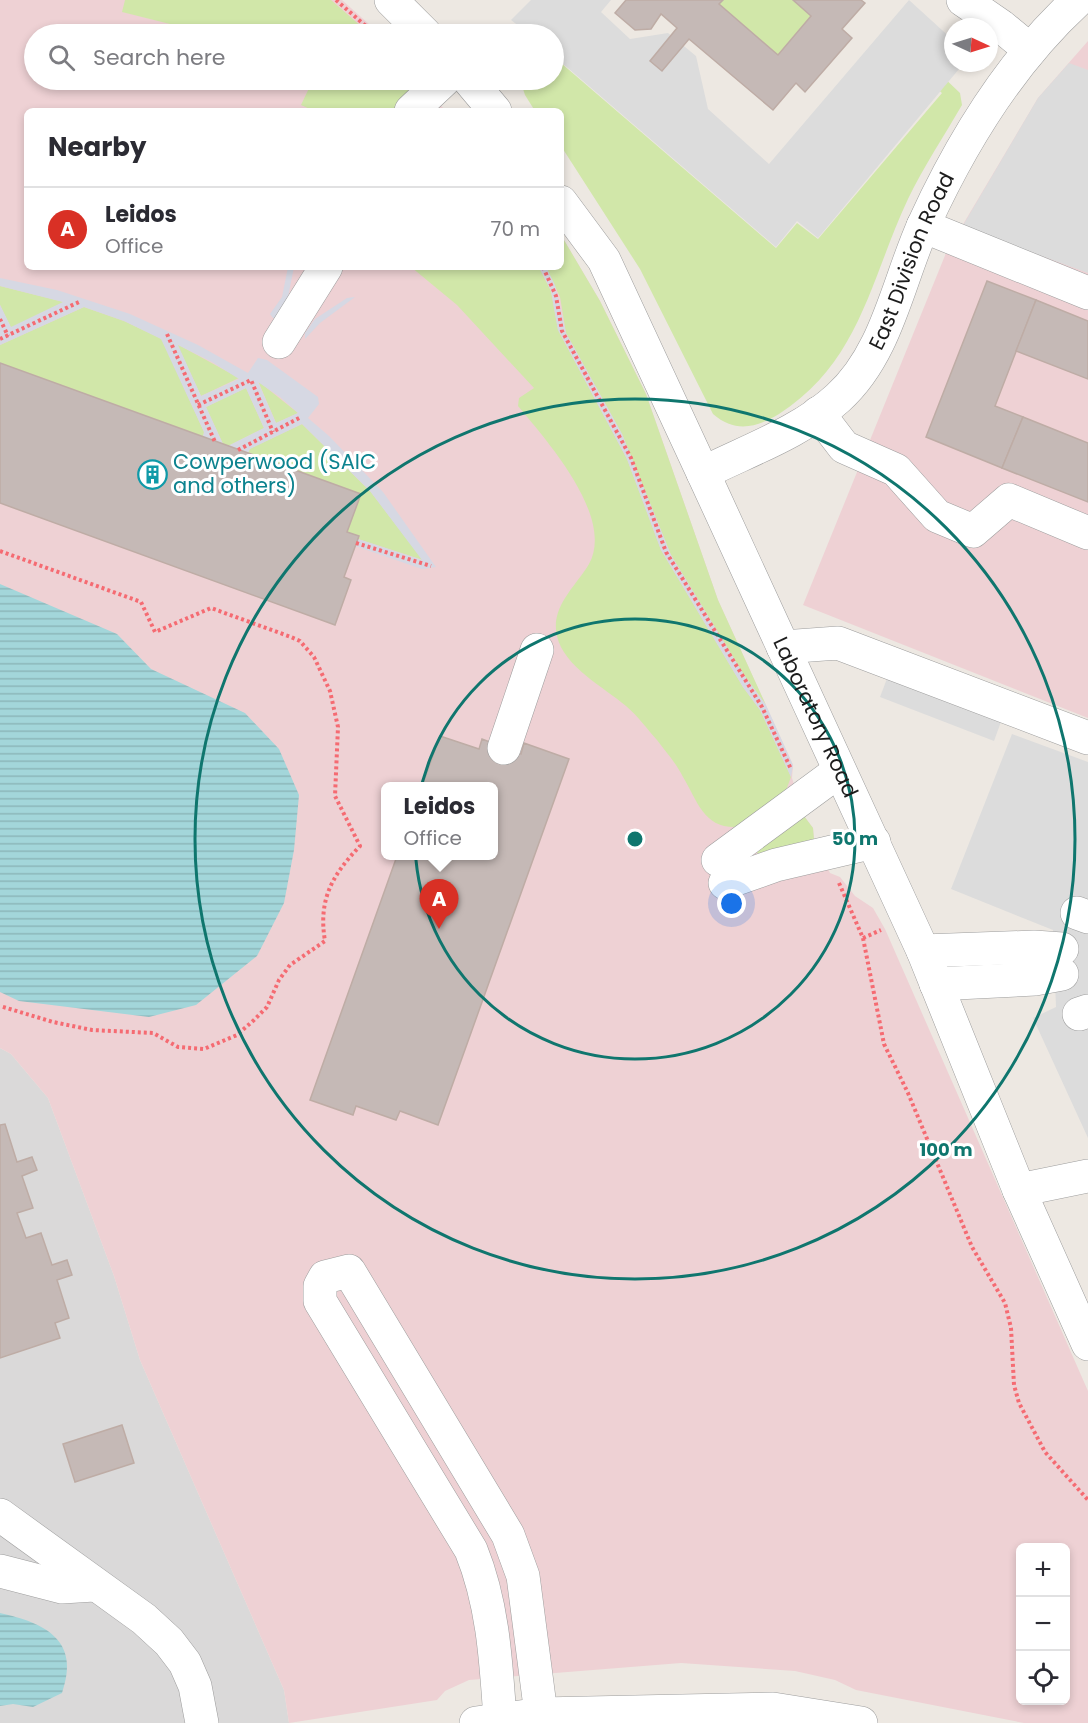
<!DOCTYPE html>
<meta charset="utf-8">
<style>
body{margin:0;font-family:Poppins,sans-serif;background:#f7f7f7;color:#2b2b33}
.controls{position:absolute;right:18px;bottom:18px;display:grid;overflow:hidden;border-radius:9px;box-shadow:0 3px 9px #0003}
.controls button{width:54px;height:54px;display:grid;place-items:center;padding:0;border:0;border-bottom:2px solid #e1e1e2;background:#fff;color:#2b2b33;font:30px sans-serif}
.compass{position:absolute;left:944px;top:18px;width:54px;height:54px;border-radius:50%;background:#fff;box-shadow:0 3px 9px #0003;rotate:94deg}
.you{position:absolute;left:732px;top:904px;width:21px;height:21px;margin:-15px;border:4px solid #fff;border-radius:50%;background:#1a73e8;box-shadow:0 0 0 9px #1a73e833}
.badge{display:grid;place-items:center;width:39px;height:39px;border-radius:50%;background:#d93025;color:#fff;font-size:20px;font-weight:700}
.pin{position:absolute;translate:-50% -50px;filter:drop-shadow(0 2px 3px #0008)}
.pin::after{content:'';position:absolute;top:32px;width:21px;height:18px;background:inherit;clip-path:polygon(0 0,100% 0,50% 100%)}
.popup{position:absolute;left:381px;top:782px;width:117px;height:78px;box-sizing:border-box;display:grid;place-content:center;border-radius:9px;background:#fff;filter:drop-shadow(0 2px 4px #0005);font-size:20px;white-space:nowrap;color:#7c7c81}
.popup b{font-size:22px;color:#2b2b33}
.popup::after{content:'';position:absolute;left:50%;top:100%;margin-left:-12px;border:12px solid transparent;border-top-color:#fff}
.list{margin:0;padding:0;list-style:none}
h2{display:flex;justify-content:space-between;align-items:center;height:78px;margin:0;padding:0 24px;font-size:26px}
h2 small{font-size:20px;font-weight:400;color:#7c7c81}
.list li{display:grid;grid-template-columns:39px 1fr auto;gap:18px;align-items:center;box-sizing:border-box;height:84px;padding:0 24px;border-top:2px solid #e1e1e2}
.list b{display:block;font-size:22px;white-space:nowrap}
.list p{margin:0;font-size:20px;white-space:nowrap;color:#7c7c81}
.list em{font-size:20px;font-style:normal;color:#7c7c81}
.icon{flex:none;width:33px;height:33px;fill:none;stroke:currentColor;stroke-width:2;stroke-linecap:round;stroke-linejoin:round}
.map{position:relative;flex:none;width:1088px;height:1723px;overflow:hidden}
.search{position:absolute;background:#fff;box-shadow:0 3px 9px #0003;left:24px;top:24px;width:540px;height:66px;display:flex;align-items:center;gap:15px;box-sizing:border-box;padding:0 21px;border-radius:33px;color:#7c7c81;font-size:22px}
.panel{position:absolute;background:#fff;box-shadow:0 3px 9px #0003;left:24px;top:108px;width:540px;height:162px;border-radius:9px}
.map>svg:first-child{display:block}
.residential{fill:#dad9d9}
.commercial{fill:#eed1d4;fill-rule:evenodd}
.grass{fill:#d1e7a9}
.parking{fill:#dcdcdc}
.plaza{fill:#d6d8e3;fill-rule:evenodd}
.water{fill:url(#water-rules)}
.building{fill:#c5b9b6;stroke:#beaca5;stroke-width:1.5}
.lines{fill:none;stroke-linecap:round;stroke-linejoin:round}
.minor-casing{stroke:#9d9d9d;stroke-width:34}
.path{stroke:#f56b72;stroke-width:4;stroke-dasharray:3 3;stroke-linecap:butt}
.minor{stroke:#fff;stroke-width:33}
.ring{fill:none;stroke:#0f766e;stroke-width:3}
.labels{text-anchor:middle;stroke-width:6;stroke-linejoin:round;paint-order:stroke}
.street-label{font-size:21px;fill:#1c1c1c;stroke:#fff}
.culture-label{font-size:21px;fill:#0d838f;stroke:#fff;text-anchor:start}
.centre{fill:#0f766e;stroke:#fff;stroke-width:3}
.ring-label{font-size:18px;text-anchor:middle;font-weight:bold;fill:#0f766e;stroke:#fff;stroke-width:6;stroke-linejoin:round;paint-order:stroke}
</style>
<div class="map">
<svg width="1088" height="1723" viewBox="0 0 1088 1723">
<defs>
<pattern id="water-rules" width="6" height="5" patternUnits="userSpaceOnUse" patternTransform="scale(1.5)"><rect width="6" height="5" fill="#a3d6da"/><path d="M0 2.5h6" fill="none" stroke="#8cb7ba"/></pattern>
</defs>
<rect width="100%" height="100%" fill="#ede8e2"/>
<path class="residential" d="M0 1048 11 1054 48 1098 114 1276 140 1360 284 1690 289 1723H0Z"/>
<g class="commercial">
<path d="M0 0H342L380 34H34V80H416L446 111H27V267H561V235L600 301 646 394 718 600 793 765 792 778 804 816 813 828 814 840 830 873 840 877 855 896 873 908 885 929 1088 1391V1723H1024L856 1690 835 1680 795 1671 681 1663 469 1680 445 1691 437 1700 289 1723 284 1690 140 1360 114 1276 48 1098 11 1054 0 1048ZM385 786H493V856H385ZM1020 1548H1066V1700H1020Z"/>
<path d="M1088 41V718L803 605 946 253 1038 98Z"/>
</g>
<g class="grass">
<path d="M125 0H331L370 34H196L170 24 122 12Z"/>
<path d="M723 0H793L811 16 778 55 719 4Z"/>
<path d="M554 57 776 248 797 223 818 239 942 93 924 78 939 73 960 93 962 105C944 136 924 166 908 199 870 280 860 362 779 414 756 428 735 433 713 414L640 269 561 146V111H535L525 95 520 80H554Z"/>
<path d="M301 80H414L412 91 397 111H314L301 105 310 86Z"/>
<path d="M561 235 600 301 646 394 718 600 766 705 744 675 671 555 622 434 566 333 560 297 546 267H561Z"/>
<path d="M411 267H539L551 291 558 330 627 459 661 550 743 687 760 710 791 777 785 793 738 827C704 829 698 802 683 777 676 763 666 752 657 740 647 729 638 716 626 706 604 687 564 667 557 636 550 607 576 586 589 564 615 517 547 441 518 406L519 398 534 388 457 305Z"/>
<path d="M0 286 64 302 11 328 0 305Z"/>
<path d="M84 307 124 321 162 339 204 432 203 437 0 363V345Z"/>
<path d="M177 344 239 378 201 396Z"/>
<path d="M258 381 298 413 276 423Z"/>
<path d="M246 388 264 428 228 446 223 444 206 407Z"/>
<path d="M302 424 370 491 423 560 358 539 347 532 361 494 248 453 249 449Z"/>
<path d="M804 816 813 828 814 840 758 856 757 851Z"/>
</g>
<g class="parking">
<path d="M531 0H611L601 12 630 39 668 33 696 56 708 109 769 164 909 0 953 40V63H964L818 238 797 221 776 247 554 56V34H529L511 20Z"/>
<path d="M1069 63 1088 70V273L962 227 1038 98Z"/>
<path d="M888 676 1002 719 994 741 880 697Z"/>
<path d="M1012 734 1088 762V1138L1033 1018 1056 1007 1053 930 951 889Z"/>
</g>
<g class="plaza">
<path d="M288 267H294L288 297 276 318H273L270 314 282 297Z"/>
<path d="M539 267H546L555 285 566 333 622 434 671 555 744 675 766 705 793 765 791 777 760 710 743 687 661 550 627 459 558 330 551 291Z"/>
<path d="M0 278 57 290 130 314 198 345 248 373 258 358 267 360 318 397 319 404 308 418 329 436 383 492 436 567 422 569 355 546 358 539 422 560 370 491 302 424 250 449 248 453 228 446 264 428 246 388 206 407 223 444 203 437 204 432 161 339 124 321 84 307 0 345V305L11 327 63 302 0 286ZM178 345 212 362 239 379 201 396ZM258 382 280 397 298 413 276 423Z"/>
<path d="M355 297 320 323 305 339V333L315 319 347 298Z"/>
</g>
<g class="water">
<path d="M0 584 117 634 151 669 245 713 279 749 299 795 294 850 284 903 257 956 196 1005 149 1017 19 1001 0 992Z"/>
<path d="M0 1613C45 1623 81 1640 62 1693L33 1707 13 1704 0 1706Z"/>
</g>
<g class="building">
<path d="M626 0H723L719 4 778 55 811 16 793 0H861L865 3 842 29 852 38 805 92 796 83 773 110 689 39 662 71 650 61 677 28 661 14 651 29 635 30 615 13Z"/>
<path d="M987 281 1036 300 995 406 1023 417 1002 468 926 437Z"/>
<path d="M1036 300 1088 321V379L1016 351Z"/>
<path d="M0 363 361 494 347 532 359 536 344 577 351 580 335 625 0 503Z"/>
<path d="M1023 417 1088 443V502L1002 468Z"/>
<path d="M440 736 479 749 482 739 521 754 524 743 569 759 438 1125 400 1111 396 1120 356 1106 353 1115 310 1100 397 856H493V786H422Z"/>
<path d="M5 1124 17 1162 32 1157 37 1170 22 1176 33 1208 17 1213 26 1238 41 1233 52 1265 67 1260 72 1275 57 1280 69 1318 55 1323 60 1338 0 1358V1125Z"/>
<path d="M122 1425 134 1463 75 1482 63 1444Z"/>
</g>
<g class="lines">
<defs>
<g id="minor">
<path d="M391 0 425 34"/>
<path d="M963 0 1001 26 1030 50"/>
<path d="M469 80 495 111"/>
<path d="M411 111 444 80"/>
<path id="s1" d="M561 202 604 260 703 473 923 951 1019 1190 1088 1344"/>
<path d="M923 226 1088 293"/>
<path d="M279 342 326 267"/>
<path d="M818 413 844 447 896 470 937 516 973 531 1009 500 1088 533"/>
<path id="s2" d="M703 473C749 450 801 432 838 398 887 354 898 281 924 224 962 141 1010 62 1078 0"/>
<path d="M783 647 838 643 1088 738"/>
<path d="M504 748 537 650"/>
<path d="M718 860 839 771"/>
<path d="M725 883 776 865 874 842"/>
<path d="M1077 913 1088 917"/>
<path d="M923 951 1034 947 1062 949"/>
<path d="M936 984 1035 979 1062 974"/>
<path d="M1079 1014 1088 1011"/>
<path d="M1019 1190 1088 1176"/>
<path d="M0 1515 144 1619 169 1642 185 1663 195 1686 202 1723"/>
<path d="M0 1571 62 1587 94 1585"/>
<path d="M500 1719C496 1661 493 1604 471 1550L320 1301V1286L325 1277 349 1271 508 1535 523 1576 541 1714"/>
<path d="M476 1723 541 1714 773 1709 861 1723"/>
</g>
</defs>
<use href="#minor" class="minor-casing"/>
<g class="path">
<path d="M336 0 375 34"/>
<path d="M543 267 556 296 562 331 631 458 666 552 762 707 791 769"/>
<path d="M0 319 8 336"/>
<path d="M167 334 215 442"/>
<path d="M0 339 79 302"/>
<path d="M198 405 251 380 273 432"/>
<path d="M238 450 301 417"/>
<path d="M356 543 431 566"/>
<path d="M0 551 141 602 155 632 211 608 291 637 300 641 314 657 330 691 338 727 335 796 360 846C332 875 318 900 325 941L290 965 279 980 267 1007 254 1020 237 1035 204 1049 178 1047 153 1033 92 1030 53 1022 0 1006"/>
<path d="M839 883 863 938 884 1044 908 1093 972 1247 1005 1303 1011 1328 1014 1385 1019 1403 1045 1452 1088 1500"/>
<path d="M863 938 881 930"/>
</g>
<use href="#minor" class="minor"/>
</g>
<g class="ring">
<circle cx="635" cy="839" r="220"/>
<circle cx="635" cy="839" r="440"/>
</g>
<defs>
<symbol id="building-ring" viewBox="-11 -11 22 22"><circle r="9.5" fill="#fff" stroke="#0f9aa8" stroke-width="1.5"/><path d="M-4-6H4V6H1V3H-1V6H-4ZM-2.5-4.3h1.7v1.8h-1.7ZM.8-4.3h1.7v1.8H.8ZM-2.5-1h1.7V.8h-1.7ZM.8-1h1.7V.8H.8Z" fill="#0f9aa8"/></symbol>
</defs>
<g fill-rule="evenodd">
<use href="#building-ring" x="136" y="458" width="33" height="33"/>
</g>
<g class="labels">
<g class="street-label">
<text dy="7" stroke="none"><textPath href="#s2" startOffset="312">East Division Road</textPath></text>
<text dy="7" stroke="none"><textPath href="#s1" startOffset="576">Laboratory Road</textPath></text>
</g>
<g class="culture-label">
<text x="173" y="469">Cowperwood (SAIC<tspan x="173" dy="24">and others)</tspan></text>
</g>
</g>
<circle cx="635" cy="839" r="9" class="centre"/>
<g class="ring-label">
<text x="855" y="845">50 m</text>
<text x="946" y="1156">100 m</text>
</g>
</svg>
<div class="controls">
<button>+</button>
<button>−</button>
<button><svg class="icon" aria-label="locate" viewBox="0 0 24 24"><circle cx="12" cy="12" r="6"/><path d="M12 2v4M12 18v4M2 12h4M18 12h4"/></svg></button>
</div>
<svg class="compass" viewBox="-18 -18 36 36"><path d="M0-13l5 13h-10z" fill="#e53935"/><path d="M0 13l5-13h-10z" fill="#7c7c81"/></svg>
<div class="you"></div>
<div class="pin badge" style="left:439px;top:929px">A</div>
<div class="popup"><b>Leidos</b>Office</div>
<div class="search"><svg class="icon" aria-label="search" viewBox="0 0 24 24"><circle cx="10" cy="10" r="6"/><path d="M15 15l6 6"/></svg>Search here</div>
<section class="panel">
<h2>Nearby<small></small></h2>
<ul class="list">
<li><span class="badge">A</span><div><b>Leidos</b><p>Office</p></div><em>70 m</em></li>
</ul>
</section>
</div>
